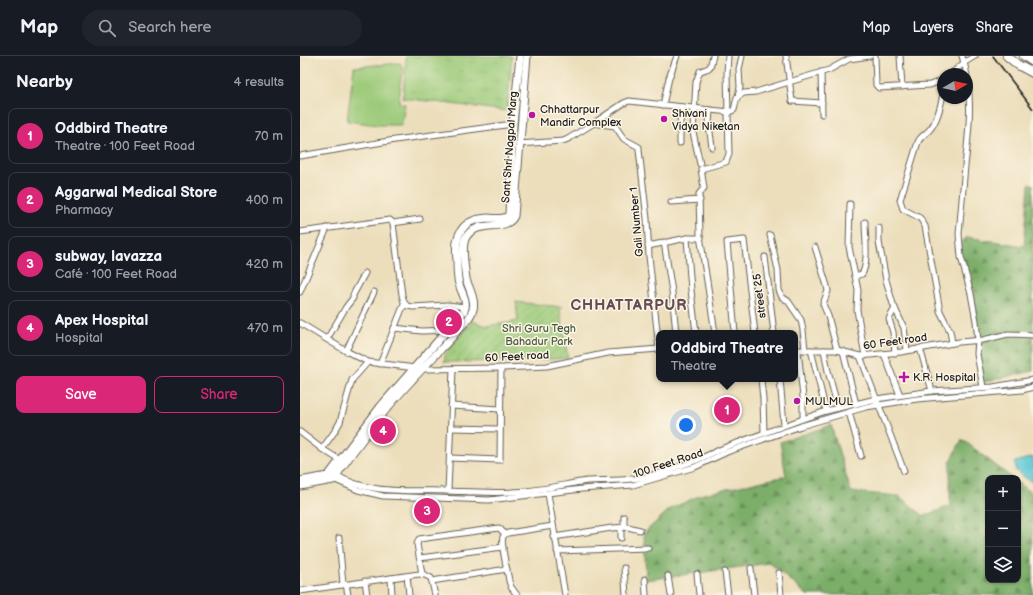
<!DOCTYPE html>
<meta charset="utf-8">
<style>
body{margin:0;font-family:"Balsamiq Sans",sans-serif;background:#20242c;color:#f1f3f6}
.controls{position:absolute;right:12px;bottom:12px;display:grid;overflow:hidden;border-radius:8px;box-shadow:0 1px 3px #0004}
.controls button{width:36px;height:36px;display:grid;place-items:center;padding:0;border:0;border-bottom:1px solid #363941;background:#171b24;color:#f1f3f6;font:20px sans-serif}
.compass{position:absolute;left:637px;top:12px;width:36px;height:36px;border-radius:50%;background:#171b24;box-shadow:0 1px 3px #0004;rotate:81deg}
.you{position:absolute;left:386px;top:369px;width:14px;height:14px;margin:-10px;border:3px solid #fff;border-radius:50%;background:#1a73e8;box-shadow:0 0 0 6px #1a73e833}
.badge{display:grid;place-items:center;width:26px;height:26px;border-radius:50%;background:#db2777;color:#fff;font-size:13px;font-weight:700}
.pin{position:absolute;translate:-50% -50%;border:2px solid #fff;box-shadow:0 1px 4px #0006}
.popup{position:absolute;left:356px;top:274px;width:142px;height:52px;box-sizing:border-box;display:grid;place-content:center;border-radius:8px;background:#171b24;filter:drop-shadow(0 1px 3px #0005);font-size:13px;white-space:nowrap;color:#9ea1a6}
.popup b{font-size:15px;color:#f1f3f6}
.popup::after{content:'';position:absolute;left:50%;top:100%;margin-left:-8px;border:8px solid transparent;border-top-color:#171b24}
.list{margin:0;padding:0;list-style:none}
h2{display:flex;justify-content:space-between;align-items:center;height:52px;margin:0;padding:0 16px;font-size:17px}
h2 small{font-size:13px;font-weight:400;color:#9ea1a6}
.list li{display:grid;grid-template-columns:26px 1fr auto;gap:12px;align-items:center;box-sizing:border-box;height:56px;margin:0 8px 8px;padding:0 8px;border:1px solid #363941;border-radius:8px}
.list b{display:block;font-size:15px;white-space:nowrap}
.list p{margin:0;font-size:13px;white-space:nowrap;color:#9ea1a6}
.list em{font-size:13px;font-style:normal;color:#9ea1a6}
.actions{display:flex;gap:8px;padding:12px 16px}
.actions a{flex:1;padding:9px 0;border:1px solid #db2777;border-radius:8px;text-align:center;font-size:14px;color:#db2777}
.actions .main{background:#db2777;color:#fff}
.icon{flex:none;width:22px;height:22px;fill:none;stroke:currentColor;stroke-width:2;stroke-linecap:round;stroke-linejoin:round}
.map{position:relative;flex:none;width:733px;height:539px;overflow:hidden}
header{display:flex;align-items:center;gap:24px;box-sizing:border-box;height:56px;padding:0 20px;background:#171b24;border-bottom:1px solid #363941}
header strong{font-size:19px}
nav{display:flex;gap:22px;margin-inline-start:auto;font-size:14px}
.search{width:280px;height:36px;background:#20242c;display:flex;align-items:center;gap:10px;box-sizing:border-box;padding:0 14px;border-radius:22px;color:#9ea1a6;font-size:15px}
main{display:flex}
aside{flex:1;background:#171b24}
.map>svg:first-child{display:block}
.grass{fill:#9bca79;stroke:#5c734a}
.forest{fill:url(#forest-firs);stroke:#4c6542}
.park{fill:url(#park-tufts);stroke:#5c734a}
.garden{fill:url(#garden-furrows);stroke:#5c734a}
.water{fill:#5cc7d5;stroke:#3c7278}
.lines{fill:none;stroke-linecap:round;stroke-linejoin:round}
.minor-casing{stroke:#656054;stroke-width:7}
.major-casing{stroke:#656054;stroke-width:9}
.highway-casing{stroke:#656054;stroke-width:10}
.minor{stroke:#fff;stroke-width:5}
.major{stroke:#fff;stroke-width:7}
.highway{stroke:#fff;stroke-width:8}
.rail{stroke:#1c1c1c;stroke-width:1.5}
.poi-dot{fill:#b5179e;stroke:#fcf5e5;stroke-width:1.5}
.labels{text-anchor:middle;stroke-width:3;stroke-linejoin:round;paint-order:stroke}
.poi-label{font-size:11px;fill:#1c1c1c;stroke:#fcf5e5;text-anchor:start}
.street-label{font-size:11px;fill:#1c1c1c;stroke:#fcf5e5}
.park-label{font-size:11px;fill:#48593d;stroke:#fcf5e5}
.district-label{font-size:15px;font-weight:bold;letter-spacing:1px;fill:#674c55;stroke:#fcf5e5}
</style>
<header>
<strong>Map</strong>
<div class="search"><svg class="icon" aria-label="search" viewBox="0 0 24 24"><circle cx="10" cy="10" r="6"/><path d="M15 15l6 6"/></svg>Search here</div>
<nav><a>Map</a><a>Layers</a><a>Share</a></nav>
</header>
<main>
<aside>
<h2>Nearby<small>4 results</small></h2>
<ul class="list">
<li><span class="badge">1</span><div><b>Oddbird Theatre</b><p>Theatre · 100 Feet Road</p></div><em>70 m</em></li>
<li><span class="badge">2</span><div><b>Aggarwal Medical Store</b><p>Pharmacy</p></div><em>400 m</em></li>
<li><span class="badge">3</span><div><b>subway, lavazza</b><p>Café · 100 Feet Road</p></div><em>420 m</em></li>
<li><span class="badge">4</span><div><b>Apex Hospital</b><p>Hospital</p></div><em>470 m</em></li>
</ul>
<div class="actions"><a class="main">Save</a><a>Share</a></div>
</aside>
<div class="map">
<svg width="733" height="539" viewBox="0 0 733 539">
<defs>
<pattern id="forest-firs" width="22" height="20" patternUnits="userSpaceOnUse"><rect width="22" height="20" fill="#7cae69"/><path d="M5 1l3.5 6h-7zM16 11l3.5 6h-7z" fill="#658d56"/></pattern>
<pattern id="park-tufts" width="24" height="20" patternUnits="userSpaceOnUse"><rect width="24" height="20" fill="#9bca79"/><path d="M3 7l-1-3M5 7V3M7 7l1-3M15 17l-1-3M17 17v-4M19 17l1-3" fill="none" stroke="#85ad68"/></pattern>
<pattern id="garden-furrows" width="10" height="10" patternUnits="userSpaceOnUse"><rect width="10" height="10" fill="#9bca79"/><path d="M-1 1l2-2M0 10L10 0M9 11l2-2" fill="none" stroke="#85ad68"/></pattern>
</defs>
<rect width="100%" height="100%" fill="#fcf5e5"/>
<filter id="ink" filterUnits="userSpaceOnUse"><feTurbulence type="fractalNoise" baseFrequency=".025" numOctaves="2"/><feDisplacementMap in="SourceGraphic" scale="8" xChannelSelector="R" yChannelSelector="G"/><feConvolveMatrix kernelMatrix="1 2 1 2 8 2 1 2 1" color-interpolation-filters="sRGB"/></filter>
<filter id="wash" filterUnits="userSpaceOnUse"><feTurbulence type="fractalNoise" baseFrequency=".012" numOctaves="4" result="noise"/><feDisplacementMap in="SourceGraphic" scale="16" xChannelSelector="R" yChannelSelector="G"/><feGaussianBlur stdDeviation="0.9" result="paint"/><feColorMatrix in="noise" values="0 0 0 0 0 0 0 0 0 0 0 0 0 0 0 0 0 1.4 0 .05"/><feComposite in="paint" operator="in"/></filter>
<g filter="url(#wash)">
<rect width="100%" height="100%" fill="#ecdebb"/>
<path class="grass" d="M100 7 102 9 99 47 105 48 102 69H77L47 65 54 11Z"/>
<g class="forest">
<path d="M729 128H733V315L680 327 671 217 664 215 655 192 667 181 724 190Z"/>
<path d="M531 369 551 436 599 440 624 460 650 450V407L662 383 712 422H688V524H718V427L733 438V539H507L470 507 346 524 344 477 370 453 403 438 486 420 480 386Z"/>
</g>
<path class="park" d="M106 0H212L207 55 103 42Z"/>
<path class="garden" d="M216 246 262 251 260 253 268 302 225 305 144 306 145 299 172 265 187 270 218 265Z"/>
<path class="water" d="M733 401V427L716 415 715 406Z"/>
</g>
<g filter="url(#ink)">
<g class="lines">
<defs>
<g id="minor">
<path d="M486 0 492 45 522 47"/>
<path d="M575 0 576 29 579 32 630 29 643 24"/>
<path d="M600 0 602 31"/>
<path d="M662 0C674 34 669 75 665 110 663 133 661 155 659 178L661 201 671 238 676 265 678 284 677 298 683 331"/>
<path d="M521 16 522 58"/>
<path d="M651 18 665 6 675 0"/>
<path d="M643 38C641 49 638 63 631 72 627 78 621 79 618 86L600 144 603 153 620 162 625 170 640 255 650 275 652 287"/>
<path d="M438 41 440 31 439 13 442 0"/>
<path d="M363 49 369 22 377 0"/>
<path d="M410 54 409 69 412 91"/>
<path d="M294 67 315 70 324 83 339 91V94L347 163 349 200 359 293"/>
<path d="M380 87V67L382 51"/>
<path d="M218 88 263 85 268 83 294 67 324 47 329 45 429 56 434 54 437 41 444 37 456 36 529 14 549 3 570 0"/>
<path d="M0 100 95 84 213 68"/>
<path d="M400 108 393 76 396 26 400 15C413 11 409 13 413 0"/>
<path d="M371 146 400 144"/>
<path d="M550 148 549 191 558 234 557 254 565 300"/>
<path d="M93 167 120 163"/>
<path d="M579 172V186L586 224 593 248 604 272 607 294"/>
<path d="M0 176 90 164 93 167 102 239 104 246 107 250 113 251 147 249 166 251"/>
<path d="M470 179 478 214 479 234 482 241 488 245 501 264 503 274 505 294"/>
<path d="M387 182 391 234 396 277"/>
<path d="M364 186 372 236 376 277"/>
<path d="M348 190 387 182H401"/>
<path d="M515 191 527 230 528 235 523 248 528 260 537 294"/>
<path d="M465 201 474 277"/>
<path d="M555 220 562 218C569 207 565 180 565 166"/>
<path d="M0 236 27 172"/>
<path d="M0 267 46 295 68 306 123 313 203 312 247 310 308 297 359 293"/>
<path d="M94 272 122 275 148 274"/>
<path d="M415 277 400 180 399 138 404 132 401 113 426 106 429 98 427 17 428 0"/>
<path d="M435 277 427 186 444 184 455 277"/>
<path d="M27 283 46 251 53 242V239L65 217"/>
<path d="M620 292 632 335"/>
<path d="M495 294H537L560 300 601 296 659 286 683 284 708 278 733 279"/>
<path d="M498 294 503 341V362"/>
<path d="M511 294 526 355"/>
<path d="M524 294 528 315 538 352"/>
<path d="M46 295 74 236"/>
<path d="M543 295 556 348"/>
<path d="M595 297 593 276 589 263 595 252"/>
<path d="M584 298 600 339"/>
<path d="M560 300 604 415"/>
<path d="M80 308 104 248"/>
<path d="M461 323 463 343 464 376"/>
<path d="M480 323 484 369"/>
<path d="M151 350 200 353"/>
<path d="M549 356 561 400"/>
<path d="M151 372 200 373"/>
<path d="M0 376 22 393 40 404"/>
<path d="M22 393 35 375 40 366 52 324 68 306"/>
<path d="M150 402 200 404 201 312"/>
<path d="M34 418C68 439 109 434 147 435 174 436 200 438 226 435 247 433 267 428 287 425 302 424 317 425 332 423 346 422 358 417 371 413L395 405 426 391 500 364 526 355 576 343 632 335 693 331 733 324"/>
<path d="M31 422 58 434 83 440 189 444 282 433 333 429 395 411 427 396 501 370 566 351 617 343 722 334 733 331"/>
<path d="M148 435 153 313"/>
<path d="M248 438 265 539"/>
<path d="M324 461V471"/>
<path d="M321 471V482"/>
<path d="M254 481 312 472 328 471 340 474"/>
<path d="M39 482 43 528"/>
<path d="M257 495 348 492"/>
<path d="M120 502 203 491"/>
<path d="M324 512 326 539"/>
<path d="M451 512 454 539"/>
<path d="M425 516 428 539"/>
<path d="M479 517 481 539"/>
<path d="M122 518 117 488 119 483 199 472 205 478"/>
<path d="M397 518 399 539"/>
<path d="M107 520 109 539"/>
<path d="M368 520 371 539"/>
<path d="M91 522 92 539"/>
<path d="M345 523 346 539"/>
<path d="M65 525 67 539"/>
<path d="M132 525 207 513"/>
<path d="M46 528 48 539"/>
<path d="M0 535 119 518 125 519 131 522 135 539"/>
<path d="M217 539 211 531 209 525C208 516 200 489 203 481 204 478 205 478 208 477L253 470"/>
</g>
<g id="major">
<path d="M0 425 28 420 81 350 164 255C169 243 159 235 158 223 157 217 157 211 157 204 154 180 161 163 188 162 195 162 204 165 209 159L213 68 220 0"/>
<path d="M0 430 33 424C57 389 83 355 112 324 128 306 145 290 160 272 163 268 169 263 171 258 178 247 169 233 166 223 165 213 161 193 165 183 174 162 207 177 214 160L227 0"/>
</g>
<g id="highway">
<path d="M707 0 718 9 733 17"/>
<path d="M724 0 733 6"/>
</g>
</defs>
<use href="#minor" class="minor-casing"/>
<use href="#major" class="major-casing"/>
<use href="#highway" class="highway-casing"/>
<use href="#minor" class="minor"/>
<use href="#major" class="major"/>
<use href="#highway" class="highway"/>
<path class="rail" d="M693 0 733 53"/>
</g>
</g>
<g class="poi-dot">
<circle cx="232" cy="59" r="4"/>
<circle cx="364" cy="63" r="4"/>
<path d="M602 315h4v4h4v4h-4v4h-4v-4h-4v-4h4z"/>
<circle cx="497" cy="345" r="4"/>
</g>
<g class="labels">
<g class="poi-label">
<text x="240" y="57">Chhattarpur<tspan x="240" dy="13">Mandir Complex</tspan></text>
<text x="372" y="61">Shivani<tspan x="372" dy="13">Vidya Niketan</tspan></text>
<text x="613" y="325">K.R. Hospital</text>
<text x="505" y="349">MULMUL</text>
</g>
<g class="street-label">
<text transform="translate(209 91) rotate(-86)" y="4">Sant Shri Nagpal Marg</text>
<text transform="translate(336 166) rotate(-95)" y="4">Gali Number 1</text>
<text transform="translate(459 240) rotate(-97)" y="4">street 25</text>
<text transform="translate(595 285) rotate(-8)" y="4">60 Feet road</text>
<text transform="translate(217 300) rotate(-3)" y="4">60 Feet road</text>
<text transform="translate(368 407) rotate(-18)" y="4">100 Feet Road</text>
</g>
<g class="park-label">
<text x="239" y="276">Shri Guru Tegh<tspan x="239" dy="13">Bahadur Park</tspan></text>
</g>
<g class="district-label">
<text x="329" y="254">CHHATTARPUR</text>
</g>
</g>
</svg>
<div class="controls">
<button>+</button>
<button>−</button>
<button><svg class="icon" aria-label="layers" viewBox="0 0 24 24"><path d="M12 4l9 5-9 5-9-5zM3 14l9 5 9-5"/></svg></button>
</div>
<svg class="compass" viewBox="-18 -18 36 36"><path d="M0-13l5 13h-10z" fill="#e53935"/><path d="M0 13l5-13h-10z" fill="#9ea1a6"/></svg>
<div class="you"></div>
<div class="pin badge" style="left:427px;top:354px">1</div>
<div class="popup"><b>Oddbird Theatre</b>Theatre</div>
<div class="pin badge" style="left:149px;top:266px">2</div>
<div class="pin badge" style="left:127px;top:455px">3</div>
<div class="pin badge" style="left:83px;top:375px">4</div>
</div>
</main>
